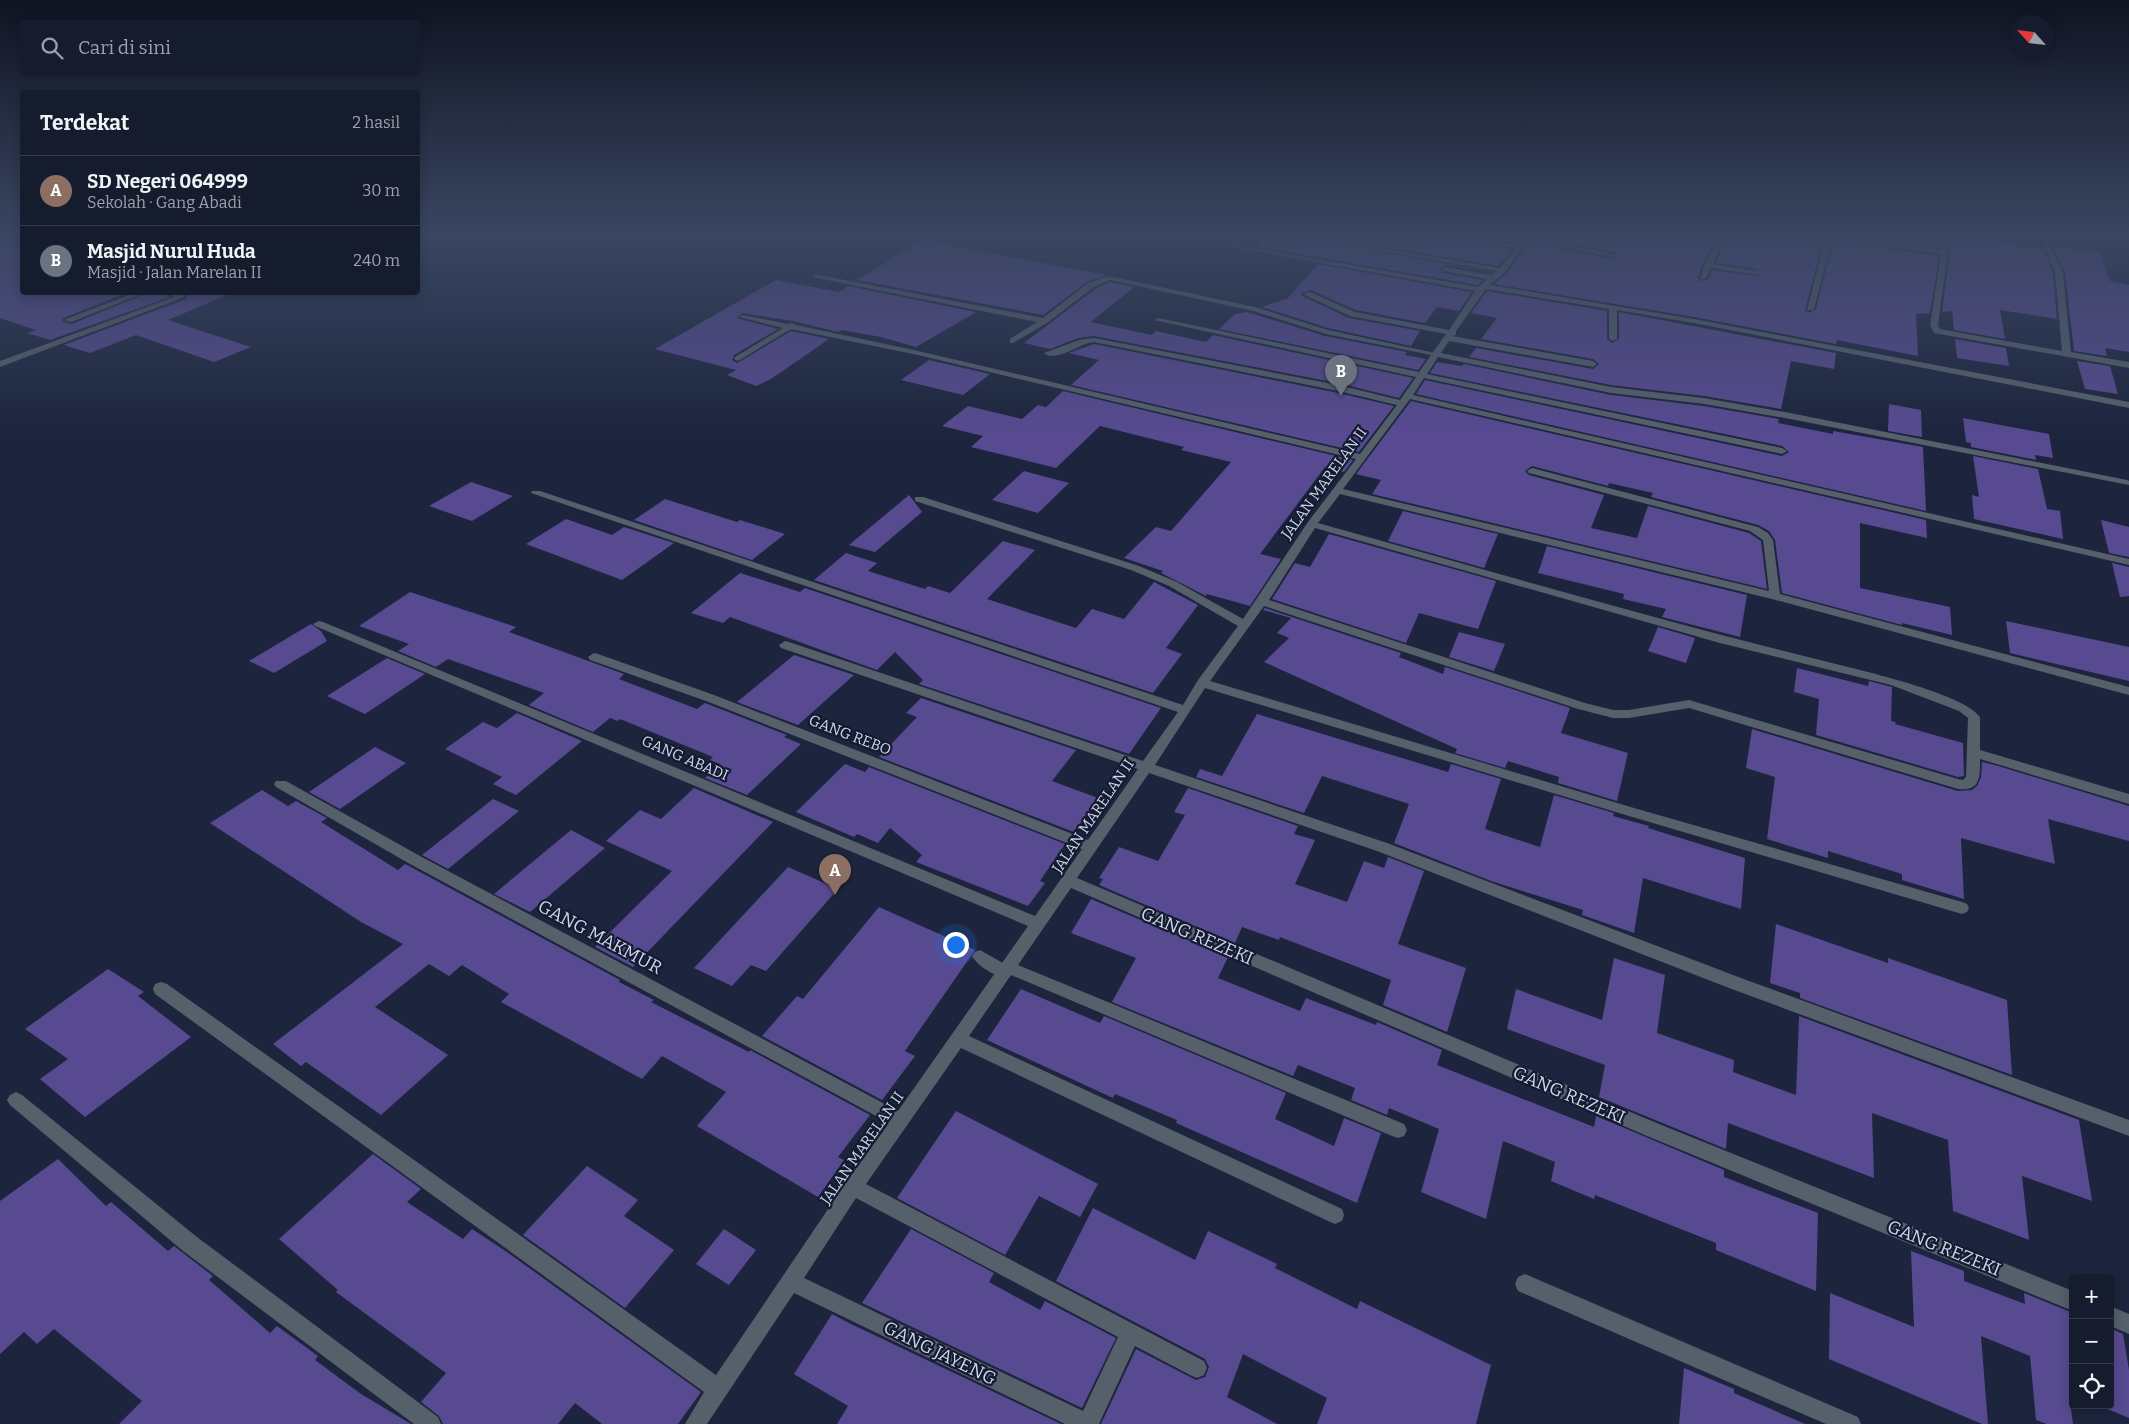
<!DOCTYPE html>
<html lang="id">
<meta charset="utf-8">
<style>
body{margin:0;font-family:Bitter,serif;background:#1e2536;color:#f1f3f6}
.controls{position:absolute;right:15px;bottom:15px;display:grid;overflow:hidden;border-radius:5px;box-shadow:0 2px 12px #0003}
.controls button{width:45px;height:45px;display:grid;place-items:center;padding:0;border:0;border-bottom:1px solid #343a4a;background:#151c2e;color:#f1f3f6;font:25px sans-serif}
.compass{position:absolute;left:2009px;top:15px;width:45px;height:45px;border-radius:50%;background:#151c2e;box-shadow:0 2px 12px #0003;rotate:297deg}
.you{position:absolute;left:955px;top:944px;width:18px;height:18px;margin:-12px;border:4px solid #fff;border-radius:50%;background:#1a73e8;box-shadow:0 0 0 8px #1a73e833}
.badge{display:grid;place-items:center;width:32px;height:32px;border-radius:50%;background:#db2777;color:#fff;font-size:16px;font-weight:700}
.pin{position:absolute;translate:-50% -41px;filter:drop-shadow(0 1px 2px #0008)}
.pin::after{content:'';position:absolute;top:26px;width:18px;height:15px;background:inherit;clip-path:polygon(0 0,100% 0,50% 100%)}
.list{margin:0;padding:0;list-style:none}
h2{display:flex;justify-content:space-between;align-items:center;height:65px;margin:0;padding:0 20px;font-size:21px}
h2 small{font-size:16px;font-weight:400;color:#9da1aa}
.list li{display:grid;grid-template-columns:32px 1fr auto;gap:15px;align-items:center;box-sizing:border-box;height:70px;padding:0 20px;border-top:1px solid #343a4a}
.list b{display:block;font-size:19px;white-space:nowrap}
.list p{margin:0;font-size:16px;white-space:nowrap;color:#9da1aa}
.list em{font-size:16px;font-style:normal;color:#9da1aa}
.icon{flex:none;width:28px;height:28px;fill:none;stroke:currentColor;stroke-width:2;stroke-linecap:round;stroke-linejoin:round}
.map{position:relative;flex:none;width:2129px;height:1424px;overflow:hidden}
.search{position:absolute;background:#151c2e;box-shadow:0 2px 12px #0003;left:20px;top:20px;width:400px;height:55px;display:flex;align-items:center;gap:12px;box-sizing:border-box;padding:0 18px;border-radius:5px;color:#9da1aa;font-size:19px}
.panel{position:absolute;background:#151c2e;box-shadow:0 2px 12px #0003;left:20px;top:90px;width:400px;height:205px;border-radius:5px}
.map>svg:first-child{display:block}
.building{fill:#574a91}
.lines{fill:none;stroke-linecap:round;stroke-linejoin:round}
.lane{fill:#56606b;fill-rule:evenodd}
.street{fill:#56606b;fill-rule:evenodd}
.labels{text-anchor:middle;stroke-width:4.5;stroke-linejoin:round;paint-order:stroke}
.street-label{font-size:15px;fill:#cfd6e6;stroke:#131b33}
.near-street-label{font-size:18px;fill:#cfd6e6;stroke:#131b33}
</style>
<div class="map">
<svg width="2129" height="1424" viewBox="0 0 2129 1424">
<rect width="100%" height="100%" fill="#1c253d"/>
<g class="building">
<path d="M1260 235H1285L1492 272 1446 265 1440 268 1443 273 1483 280 1477 285 1259 247Z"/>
<path d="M1313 235H1445L1512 249 1499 266Z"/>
<path d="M1472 235H1523L1516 243Z"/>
<path d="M1533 235H1718L1702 264 1698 278 1700 281 1708 280 1712 270 1758 276 1757 269 1716 263 1728 235H1810L1823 239 1805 311 1808 313 1816 309 1833 241 1939 256 1930 313 1916 314 1918 356 1837 340 1836 344 1694 317 1494 284 1507 273 1529 242 1612 259 1618 256 1616 253Z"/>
<path d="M1844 235H1942L1940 248Z"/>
<path d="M1952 235H1999L2000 243 2044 250 2053 273 2057 319 2000 310 2005 339 1954 330 1952 311 1942 312Z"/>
<path d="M0 236 22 245V292H130L63 318V322L72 324 149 292H164L170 297 50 340 27 333 36 330 0 318Z"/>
<path d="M922 240 994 254 1107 275 1087 282 1043 315 857 280Z"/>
<path d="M2053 246 2100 253 2110 281 2129 285V352L2105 348 2107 356 2074 351 2065 273Z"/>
<path d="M1318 264 1472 292 1459 311 1437 307 1425 323 1356 310 1311 290 1301 293 1302 296 1349 318 1420 331 1411 346 1328 328 1262 307 1288 298Z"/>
<path d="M776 280 839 292 848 286 976 312 916 347 881 337 842 330 838 332 793 321 742 313 737 318 778 329 734 355 732 360 737 363 791 331 829 339 771 379 756 386 727 375 736 370 655 349Z"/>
<path d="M1110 282 1134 287 1091 322 1152 335 1156 331 1206 342 1213 335 1413 378 1399 398 1338 383 1094 336 1078 338 1050 349 1024 343 1095 289Z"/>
<path d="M1487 291 1607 311V339L1612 343 1619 339V312L1836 353 1834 369 1791 361 1781 409 1704 396 1611 385 1469 357 1476 348 1593 369 1599 364 1593 359 1481 339 1497 318 1471 313Z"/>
<path d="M181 292H234L168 320 251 347 214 362 136 335 90 353 64 345 186 299 187 296Z"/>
<path d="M1247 312 1325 336 1407 352 1405 355 1426 359 1418 370 1219 329 1235 314Z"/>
<path d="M1955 339 2006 348 2009 366 1957 358Z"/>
<path d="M1094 344 1338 393 1394 406 1359 452 1071 385 1099 360 1069 353Z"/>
<path d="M929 360 990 374 963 395 901 380Z"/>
<path d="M2077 361 2110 366 2118 394 2085 389Z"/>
<path d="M1437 362 1462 366 1464 364 1611 395 1704 406 1779 419 1778 423 1833 434V431L1923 447 1926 511 1416 394 1425 380 1782 456 1789 452 1782 446 1430 373Z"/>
<path d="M1063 391 1353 460 1344 472 1325 467 1260 554 1281 559 1250 606 1207 594 1206 596 1161 573 1163 571 1124 558 1156 527 1171 531 1231 462 1181 450 1184 447 1100 426 1056 468 971 447 983 436 942 426 968 406 1022 419 1038 405 1046 407Z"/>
<path d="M1411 401 1926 520 1927 538 1860 523V588L1950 607 1952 635 1902 623V625L1782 593 1775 540 1769 531 1758 525 1651 497 1653 493 1609 483 1608 486 1532 466 1525 471 1529 475 1604 495 1591 528 1637 538 1648 506 1749 533 1761 541 1767 589 1372 494 1381 480 1356 474Z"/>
<path d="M1889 404 1921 410 1922 437 1888 431Z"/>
<path d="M1963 418 2049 434 2053 458 2035 455 2036 460 1971 447V443L1966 442Z"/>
<path d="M1973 456 2038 469 2047 509 2060 511 2063 539 1974 519 1972 495 1979 497Z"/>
<path d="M1024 471 1069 483 1038 513 992 500Z"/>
<path d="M471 482 513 496 472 521 429 506Z"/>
<path d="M909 495 922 512 875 552 849 545Z"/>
<path d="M665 499 737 522 740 520 785 534 752 560 634 520Z"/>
<path d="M1403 511 1498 534 1484 568 1388 541Z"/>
<path d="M566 519 612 535 624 527 674 543 622 580 526 544Z"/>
<path d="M2101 520 2129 527V557L2109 553Z"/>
<path d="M1329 534 1496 581 1478 629 1419 613 1406 643 1272 599 1295 563 1310 567Z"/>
<path d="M1003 541 1035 550 987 599 1076 628 1092 609 1124 619 1154 582 1198 605 1166 648 1182 654 1153 693 814 580 846 553 877 563 868 571 925 589 928 586 950 593Z"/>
<path d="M1547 546 1747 595 1740 637 1662 617 1666 609 1623 599 1624 594 1538 573Z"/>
<path d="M2112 563 2129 567V596L2120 597Z"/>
<path d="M740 573 800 592 805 588 1161 708 1129 754 919 684 923 680 895 652 877 670 730 617 723 623 691 613Z"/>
<path d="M410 592 516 627 509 632 624 674 619 679 697 709 705 703 787 735 784 737 801 744 747 795 705 778 720 764 710 760 713 757 620 719 618 721 610 718 593 732 529 705 544 693 448 659 436 667 398 651 409 644 359 626Z"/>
<path d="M1265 608 1401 653 1399 657 1443 674 1445 667 1570 708 1561 733 1628 753 1617 801 1558 783 1559 777 1508 761 1505 768 1455 753 1457 749 1264 662 1289 638 1277 633 1291 618 1263 610Z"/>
<path d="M2006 621 2129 647V681L2010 653Z"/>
<path d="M311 624 321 631 327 641 274 673 249 661Z"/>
<path d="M1658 627 1695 638 1686 663 1648 651Z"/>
<path d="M1459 632 1505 644 1494 671 1449 657Z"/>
<path d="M794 655 854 675 798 725 737 702Z"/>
<path d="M387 658 425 674 365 714 327 696Z"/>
<path d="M1797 668 1868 686 1869 681 1892 687 1891 721 1896 722 1895 724 1963 743 1964 776 1958 777 1816 735 1819 699 1794 692Z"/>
<path d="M921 698 1076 750 1052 781 1098 798 1074 832 879 757 917 717 906 713Z"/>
<path d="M517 713 582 741 516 795 493 784 502 777 445 749 483 722 497 728Z"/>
<path d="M1257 714 1448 772 1451 764 1501 779 1485 829 1540 847 1554 795 1614 813 1613 816 1649 826 1648 828 1745 858 1741 909 1643 878 1634 933 1582 915 1583 910 1491 881 1394 843 1409 804 1322 776 1304 813 1196 777 1200 769 1222 776Z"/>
<path d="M1752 729 1958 791 1972 790 1977 786 1981 777 1982 762 1995 765 2129 806V841L2048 819 2055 864 1961 838 1964 899 1902 880V874L1828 851V858L1767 839 1775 777 1746 768Z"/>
<path d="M375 747 406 763 340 809 309 792Z"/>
<path d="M845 764 865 772 869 767 1065 844 1040 881 1045 883 1028 906 916 862 922 855 890 828 878 843 857 834 854 837 796 812Z"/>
<path d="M694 788 773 822 633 967 595 947 672 871 606 841 640 810 661 819Z"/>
<path d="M1188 788 1298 826 1294 834 1315 840 1295 884 1347 902 1364 861 1384 868 1388 857 1424 871 1398 944 1466 968 1447 1032 1383 1005 1391 980 1280 937 1279 940 1242 927 1235 943 1099 885 1103 879 1099 878 1119 847 1158 861 1185 815 1174 812Z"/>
<path d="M262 790 288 806 296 801 327 818 321 822 398 870 405 864 409 866 620 980 619 982 654 1000 651 1002 749 1052 750 1050 870 1115 838 1157 844 1160 818 1197 697 1126 726 1092 662 1056 642 1079 501 1002 509 994 462 965 449 976 429 964 375 1007 448 1055 381 1115 306 1062 301 1066 273 1044 403 944 361 922 210 823Z"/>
<path d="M493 799 519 811 448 869 422 855Z"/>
<path d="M571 830 605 848 530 912 494 894Z"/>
<path d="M788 867 838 889 766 971 751 965 732 986 694 968Z"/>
<path d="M1091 899 1228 957 1218 978 1300 1011 1306 998 1376 1025 1377 1022 1442 1050 1437 1065 1594 1127 1596 1116 1724 1170V1177L1818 1213 1816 1291 1716 1250V1243L1595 1195 1594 1199 1551 1181 1555 1162 1503 1141 1486 1219 1421 1192 1439 1129 1389 1108 1387 1115 1351 1100 1355 1088 1298 1065 1293 1076 1112 1002 1136 958 1071 933Z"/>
<path d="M879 907 975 950 905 1051 915 1056 882 1100 762 1036 797 996 803 999Z"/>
<path d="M1776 924 1888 963V958L2007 1000 2012 1075 1800 998V993L1770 983Z"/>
<path d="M1614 958 1665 975 1657 1033 1734 1060 1733 1072 1796 1095 1799 1016 2079 1120 2092 1201 2022 1176 2029 1240 1953 1211 1948 1140 1872 1113 1874 1178 1728 1123 1726 1149 1599 1097 1605 1065 1507 1029 1516 989 1602 1020Z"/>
<path d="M108 969 144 992 138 996 191 1037 85 1117 40 1079 68 1059 25 1029Z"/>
<path d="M1021 989 1100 1023 1104 1016 1286 1093 1275 1119 1334 1146 1344 1118 1381 1133 1357 1203 1176 1123 1177 1120 1115 1094 1113 1098 987 1040Z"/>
<path d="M956 1111 1098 1184 1080 1217 1039 1196 1005 1255 897 1198Z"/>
<path d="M373 1154 421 1189 407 1202 463 1239 472 1229 507 1252 701 1392 678 1424H602L575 1403 558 1424H443L439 1416 421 1402 446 1373 336 1292 338 1290 279 1239Z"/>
<path d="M58 1159 106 1206 111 1202 168 1251 174 1246 213 1276 209 1280 270 1333 277 1326 318 1356 315 1360 361 1394 411 1424H119L142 1401 54 1329 37 1344 24 1332 0 1354V1201Z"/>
<path d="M587 1166 638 1200 624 1216 674 1250 625 1308 523 1235Z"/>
<path d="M1093 1208 1195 1260 1208 1231 1277 1264 1275 1268 1357 1309 1360 1301 1491 1365 1476 1424H1317L1327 1398 1243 1354 1227 1397 1277 1424H1101L1136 1349 1196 1380 1205 1377 1209 1367 1205 1359 1056 1281Z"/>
<path d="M724 1229 756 1250 729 1285 696 1264Z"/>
<path d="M911 1229 994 1273 989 1282 1040 1310 1045 1301 1116 1338 1082 1408 862 1303Z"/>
<path d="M1911 1251 1964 1271V1281L2025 1304 2024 1293 2073 1313V1395L2069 1394 2073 1424H2047L2036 1420 2030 1356 1981 1336 1988 1424H1982L1829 1359 1830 1293 1914 1327Z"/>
<path d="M832 1314 849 1323 1061 1424H837L848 1406 794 1374Z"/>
<path d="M2110 1328 2123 1334 2129 1370V1418L2098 1405H2110Z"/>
<path d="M1684 1368 1734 1389V1393L1805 1424H1679Z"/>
</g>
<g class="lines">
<g class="lane">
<path d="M1446 267 1493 276 1497 278 1493 280 1443 271 1442 269Z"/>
<path d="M814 274 1043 318 1088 283 1109 276 1255 307 1328 330 1440 354 1436 356 1326 334 1253 311 1110 280 1094 287 1047 323 1013 343H1010V339L1037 322 817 278 813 276Z"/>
<path d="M980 950 1010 967 1012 972 1010 977C999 980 977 966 972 956L975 952Z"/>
</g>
<g class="street">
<path d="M1 235H11L22 239V243Z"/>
<path d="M1287 235H1302L1500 268 1515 248 1447 235H1462L1517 245 1525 235H1531L1530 237 1616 255 1612 257 1528 240 1505 272 1490 285 1694 319 2129 402V408L1694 323 1617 310V339L1613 341 1609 339V309L1486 289 1456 331V335L1452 336 1593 361 1597 364 1593 367 1449 341 1441 353 1611 387 1704 398 1785 412 2127 480 2129 481V485L1785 418 1704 404 1611 393 1438 357 1427 374 1782 448 1787 451 1782 454 1424 378 1413 395 2129 559V565L1410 399 1343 489 1769 591 1763 540 1750 531 1529 473 1527 471 1532 468 1758 527 1768 533 1773 540 1780 594 2129 687V695L1772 599 1340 494 1318 523C1493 572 1667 623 1844 666 1872 673 1965 695 1980 717V750L2129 794V804L1980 759C1980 776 1981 792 1958 789L1689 708 1629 718H1613L1578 709 1264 606 1210 681 1634 808 1962 902 1967 904 1969 908 1967 912 1962 914 1629 816 1205 688 1155 765 1387 843 1741 978 2129 1120V1136L1729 988 1377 851 1149 773 1077 878 1659 1124 2073 1291V1311L1647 1136 1071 888 1018 965 1404 1124 1407 1130 1404 1136 1398 1138 1392 1136 1011 975 969 1036 1342 1209 1344 1215 1342 1221 1335 1224 1328 1221 961 1048 866 1184 1204 1361 1207 1368 1204 1375 1197 1378 1190 1375 1135 1346 1099 1424H1065L794 1293 707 1424H685L704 1392 155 994 153 989 155 984 161 982 167 984 716 1375 847 1181 889 1123 410 864 276 787 274 784 276 781H286L420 856 898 1111 1028 926 315 626 313 624 319 621 323 622 1035 916 1082 849 706 701 590 660 588 657 594 653 598 654 714 695 1088 840 1138 769 781 648 779 645 785 641 789 642 1143 761 1178 712 531 493 532 491H540L1183 705 1198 680 1238 626 1169 586 1131 570 915 501V497H923L1139 566 1177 582 1243 619 1308 522 1356 459 918 355 791 329 738 361 734 359 735 357 783 328 739 317 743 315 788 324 792 323 796 325 918 351 1360 454 1397 405 1338 391 1094 342C1079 343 1057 363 1044 353L1079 340 1094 338 1338 385 1400 400 1416 377 1154 320 1158 318 1419 372 1446 334 1350 316 1303 294 1310 292 1355 312 1449 330 1475 291 1228 246 1231 244 1478 287 1496 271ZM1315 528 1720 643 1891 685 1959 711 1968 718 1966 777 1963 780 1958 779 1689 700 1629 710H1613L1585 703 1269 600ZM856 1198 1118 1337 1083 1411 804 1278Z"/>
<path d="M1720 235H1726L1713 264 1757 271V275L1711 268 1706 279H1700L1704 265Z"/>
<path d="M1812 235H1830L1941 250 1944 235H1950L1938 325 1940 329 2062 351 2055 273 2044 244 2049 243 2063 273 2071 352 2129 362V368L1934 333 1930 325 1941 254 1832 239 1814 309 1807 311 1825 238Z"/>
<path d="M136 292H147L71 322 64 320Z"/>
<path d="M166 292H177L185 297 0 367V361L174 297Z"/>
<path d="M16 1092 22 1095 197 1237 438 1417 441 1424H414L183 1251 10 1105 7 1100 10 1095Z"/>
<path d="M1525 1274 1858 1417 1861 1424H1826L1518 1291 1515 1284 1518 1277Z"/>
<path d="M2110 1306 2129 1314V1334L2110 1326Z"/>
</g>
</g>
<linearGradient id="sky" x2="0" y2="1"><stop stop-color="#0f1422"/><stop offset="0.54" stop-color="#3a4662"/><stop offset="1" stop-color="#3a4662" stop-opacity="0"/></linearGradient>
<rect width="2129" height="434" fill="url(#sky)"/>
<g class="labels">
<g class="street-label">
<text transform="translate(1324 483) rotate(-54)" y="5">JALAN MARELAN II</text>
<text transform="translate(850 735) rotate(21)" y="5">GANG REBO</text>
<text transform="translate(685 758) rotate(23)" y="5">GANG ABADI</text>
<text transform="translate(1093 816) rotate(-56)" y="5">JALAN MARELAN II</text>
<text transform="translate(862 1148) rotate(-55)" y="5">JALAN MARELAN II</text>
</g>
<g class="near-street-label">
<text transform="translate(1197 936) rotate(23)" y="6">GANG REZEKI</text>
<text transform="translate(600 937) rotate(28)" y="6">GANG MAKMUR</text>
<text transform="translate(1569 1095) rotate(23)" y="6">GANG REZEKI</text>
<text transform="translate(1944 1248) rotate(22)" y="6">GANG REZEKI</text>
<text transform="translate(940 1353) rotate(26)" y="6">GANG JAYENG</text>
</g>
</g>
</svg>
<div class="controls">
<button>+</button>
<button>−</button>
<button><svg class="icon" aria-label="locate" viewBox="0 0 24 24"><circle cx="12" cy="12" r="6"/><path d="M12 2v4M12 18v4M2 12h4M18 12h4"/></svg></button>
</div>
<svg class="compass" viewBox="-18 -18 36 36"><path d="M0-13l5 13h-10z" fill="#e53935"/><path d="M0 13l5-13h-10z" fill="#9da1aa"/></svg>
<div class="you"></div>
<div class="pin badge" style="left:835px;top:895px;background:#8d6e63">A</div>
<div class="pin badge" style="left:1341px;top:396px;background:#6b7280">B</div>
<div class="search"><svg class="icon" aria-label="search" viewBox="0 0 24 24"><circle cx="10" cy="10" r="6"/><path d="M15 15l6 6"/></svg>Cari di sini</div>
<section class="panel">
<h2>Terdekat<small>2 hasil</small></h2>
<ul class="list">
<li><span class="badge" style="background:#8d6e63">A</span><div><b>SD Negeri 064999</b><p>Sekolah · Gang Abadi</p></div><em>30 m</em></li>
<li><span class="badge" style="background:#6b7280">B</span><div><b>Masjid Nurul Huda</b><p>Masjid · Jalan Marelan II</p></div><em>240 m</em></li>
</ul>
</section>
</div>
